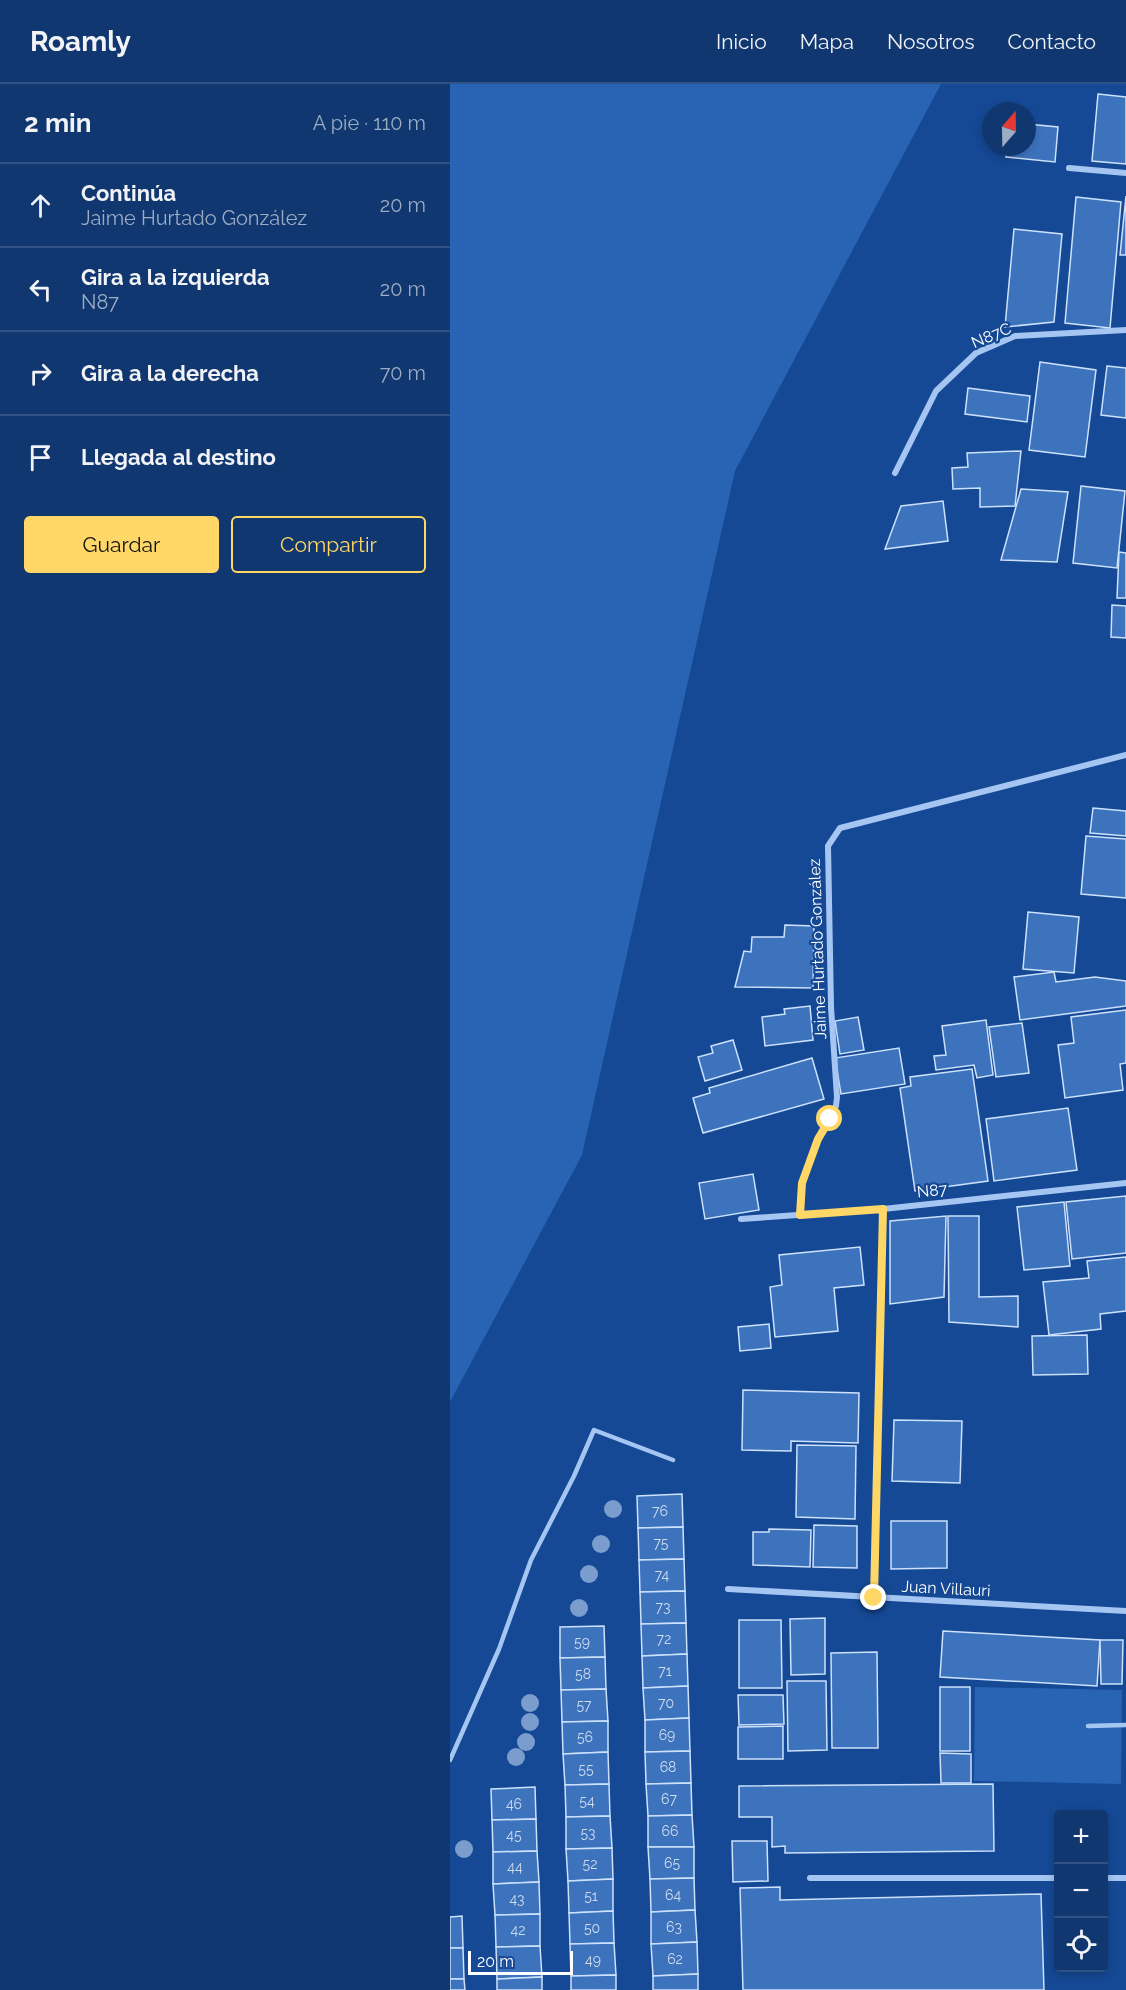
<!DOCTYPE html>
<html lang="es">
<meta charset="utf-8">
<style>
body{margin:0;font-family:Raleway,sans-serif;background:#193f75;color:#f1f3f6}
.controls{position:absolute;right:18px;bottom:18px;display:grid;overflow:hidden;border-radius:6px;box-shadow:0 3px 9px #0003}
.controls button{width:54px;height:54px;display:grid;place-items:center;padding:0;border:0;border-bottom:2px solid #305183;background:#103770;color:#f1f3f6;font:30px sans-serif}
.compass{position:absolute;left:532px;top:18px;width:54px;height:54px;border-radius:50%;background:#103770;box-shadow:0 3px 9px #0003;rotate:20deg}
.scale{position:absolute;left:18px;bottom:15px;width:105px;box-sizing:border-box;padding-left:6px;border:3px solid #fff;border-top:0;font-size:16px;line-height:21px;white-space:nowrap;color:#fff;-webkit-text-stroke:4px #154995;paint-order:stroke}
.stop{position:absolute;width:18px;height:18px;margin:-14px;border:4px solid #ffd766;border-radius:50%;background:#fff}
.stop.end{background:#ffd766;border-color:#fff;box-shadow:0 2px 6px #0008}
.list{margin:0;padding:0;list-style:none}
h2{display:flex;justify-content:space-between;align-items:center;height:78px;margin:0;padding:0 24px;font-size:26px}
h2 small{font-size:20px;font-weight:400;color:#9cacc3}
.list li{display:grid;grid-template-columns:39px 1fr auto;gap:18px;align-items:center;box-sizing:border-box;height:84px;padding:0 24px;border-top:2px solid #305183}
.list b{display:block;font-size:22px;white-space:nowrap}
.list p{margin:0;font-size:20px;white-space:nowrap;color:#9cacc3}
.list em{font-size:20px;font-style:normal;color:#9cacc3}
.actions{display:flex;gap:12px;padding:18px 24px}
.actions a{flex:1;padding:14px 0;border:2px solid #ffd766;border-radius:6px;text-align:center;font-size:21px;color:#ffd766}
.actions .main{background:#ffd766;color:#111}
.icon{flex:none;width:33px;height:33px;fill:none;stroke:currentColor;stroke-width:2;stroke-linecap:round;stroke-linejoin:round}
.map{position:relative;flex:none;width:676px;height:1906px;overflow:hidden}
header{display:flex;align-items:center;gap:36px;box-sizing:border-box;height:84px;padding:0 30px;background:#103770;border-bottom:2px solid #305183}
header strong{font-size:28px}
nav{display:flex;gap:33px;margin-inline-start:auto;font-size:21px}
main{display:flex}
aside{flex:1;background:#103770}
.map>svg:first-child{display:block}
.green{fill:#2863b4}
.building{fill:#3d73bd;stroke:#cce1fc;stroke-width:1.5}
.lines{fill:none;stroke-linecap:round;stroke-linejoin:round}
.service{stroke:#a5c6f2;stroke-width:4.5}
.minor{stroke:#a5c6f2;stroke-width:6}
.tree{fill:#7a9dce}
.route{stroke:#ffd766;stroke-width:8}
.labels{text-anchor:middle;stroke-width:4.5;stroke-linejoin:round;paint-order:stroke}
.number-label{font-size:14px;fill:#cedcee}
.street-label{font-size:16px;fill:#fff;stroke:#154995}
</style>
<header>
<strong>Roamly</strong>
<nav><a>Inicio</a><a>Mapa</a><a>Nosotros</a><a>Contacto</a></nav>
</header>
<main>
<aside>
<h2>2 min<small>A pie · 110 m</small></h2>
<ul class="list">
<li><svg class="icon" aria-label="ahead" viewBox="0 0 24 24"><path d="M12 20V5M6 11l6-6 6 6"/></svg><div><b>Continúa</b><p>Jaime Hurtado González</p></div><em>20 m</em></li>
<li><svg class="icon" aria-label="left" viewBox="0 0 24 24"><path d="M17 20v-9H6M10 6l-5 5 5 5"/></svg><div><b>Gira a la izquierda</b><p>N87</p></div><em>20 m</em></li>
<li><svg class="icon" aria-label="right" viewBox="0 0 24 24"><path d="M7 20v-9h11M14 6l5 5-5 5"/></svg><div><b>Gira a la derecha</b></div><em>70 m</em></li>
<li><svg class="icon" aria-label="arrive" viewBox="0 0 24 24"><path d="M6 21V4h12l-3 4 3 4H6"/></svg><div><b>Llegada al destino</b></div></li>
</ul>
<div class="actions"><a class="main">Guardar</a><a>Compartir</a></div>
</aside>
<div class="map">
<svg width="676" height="1906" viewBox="0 0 676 1906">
<rect width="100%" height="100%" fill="#154995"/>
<g class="green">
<path d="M0 0H491L285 387 132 1071 0 1318Z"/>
<path d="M525 1603 672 1606 671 1700 524 1697Z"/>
</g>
<g class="building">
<path d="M648 10 676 13V80L642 77Z"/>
<path d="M577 40 608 43 605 78 556 73 557 63H577Z"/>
<path d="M676 112V171H670Z"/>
<path d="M626 113 671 118 660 244 615 239Z"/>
<path d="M564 145 612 150 604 238 555 243Z"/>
<path d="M590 278 646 286 635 373 579 366Z"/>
<path d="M657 282 676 284V334L651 331Z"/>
<path d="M518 304 580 312 577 338 515 330Z"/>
<path d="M571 367 565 422 530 423V404L503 405 502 384 518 383 517 369Z"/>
<path d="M631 402 675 407 667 484 623 479Z"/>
<path d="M571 405 618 408 607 478 551 476Z"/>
<path d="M493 417 498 457 435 465 451 422Z"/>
<path d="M669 468 676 469V514H667Z"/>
<path d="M662 521 676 522V554L661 553Z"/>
<path d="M643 724 676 727V752L640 749Z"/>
<path d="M636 752 676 755V814L631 810Z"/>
<path d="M578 828 629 833 624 889 573 885Z"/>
<path d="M335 841 364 842 363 904 285 903 294 867 301 868 302 853H334Z"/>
<path d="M604 888 606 898 645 893 676 897V922L570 936 564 893Z"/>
<path d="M360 922 363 956 315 962 312 933 335 930 334 925Z"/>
<path d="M676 926V979L670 980 673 1006 615 1014 608 961 624 959 621 933Z"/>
<path d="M408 933 414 966 390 970 385 937Z"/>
<path d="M536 936 543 991 527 994 524 981 486 986 484 972 496 971 492 942Z"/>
<path d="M572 939 579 989 546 993 539 943Z"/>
<path d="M283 956 292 986 255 997 248 973 263 969 261 962Z"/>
<path d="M449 964 455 1000 391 1010 385 974Z"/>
<path d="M362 974 374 1015 253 1049 243 1014 260 1009 259 1004Z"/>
<path d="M522 985 538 1097 465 1107 450 1004 461 1002 460 993Z"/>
<path d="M618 1024 627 1086 544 1097 536 1035Z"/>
<path d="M303 1090 309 1126 255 1135 249 1099Z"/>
<path d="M676 1112V1169L622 1175 616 1118Z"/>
<path d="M614 1118 620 1182 574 1186 567 1123Z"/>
<path d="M496 1132 494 1213 440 1220V1137Z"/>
<path d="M498 1132H529V1213L568 1212V1243L499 1238Z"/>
<path d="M410 1163 414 1201 384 1204 388 1247 325 1253 320 1203 332 1201 329 1171Z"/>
<path d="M676 1173V1227L650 1230 651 1245 599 1251 593 1198 639 1194 637 1177Z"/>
<path d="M319 1240 321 1264 290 1267 288 1243Z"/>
<path d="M637 1251 638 1290 583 1291 582 1252Z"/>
<path d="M293 1306 409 1309 408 1359 341 1357V1367L292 1366Z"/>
<path d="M444 1336 512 1337 510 1399 442 1397Z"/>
<path d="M347 1361 406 1362 405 1435 346 1433Z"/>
<path d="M232 1410 233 1443 188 1444 187 1412Z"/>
<path d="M441 1437H497V1484L441 1485Z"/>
<path d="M364 1441 407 1442V1484L363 1483Z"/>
<path d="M233 1443 234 1475 189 1476 188 1444Z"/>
<path d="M319 1445 361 1446 360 1483 303 1481V1448H319Z"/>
<path d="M234 1475 235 1507 190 1508 189 1476Z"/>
<path d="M235 1507 236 1539 191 1540 190 1508Z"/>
<path d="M375 1534V1590L341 1591 340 1535Z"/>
<path d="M289 1536H331L332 1604H289Z"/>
<path d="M236 1539 237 1570 192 1572 191 1540Z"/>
<path d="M154 1542 155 1573 110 1574V1543Z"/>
<path d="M493 1547 650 1556 647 1602 490 1593Z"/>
<path d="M650 1556H673L672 1600H651Z"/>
<path d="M427 1568 428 1664H382L381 1569Z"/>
<path d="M237 1570 238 1602 193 1604 192 1572Z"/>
<path d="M155 1573 156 1605 111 1606 110 1574Z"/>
<path d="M337 1597H376L377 1666 338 1667Z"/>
<path d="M238 1602 239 1634 195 1636 193 1604Z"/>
<rect x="490" y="1603" width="30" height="64"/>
<path d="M156 1605 158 1637 112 1638 111 1606Z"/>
<path d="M288 1611H333L334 1640 289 1641Z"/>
<path d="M239 1634 240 1667 195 1668V1636Z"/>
<path d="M158 1637V1668L113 1670 112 1638Z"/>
<path d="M333 1642V1675H288V1643Z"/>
<path d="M240 1667 241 1699 196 1700 195 1668Z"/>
<path d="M158 1668 159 1700 115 1701 113 1670Z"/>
<path d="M490 1669 521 1670V1699H491Z"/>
<path d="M241 1699 242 1731 198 1732 196 1700Z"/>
<path d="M159 1700 160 1732 116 1733 115 1701Z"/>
<path d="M543 1700 544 1767 335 1769V1762L322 1763V1733H289V1702Z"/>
<path d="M85 1703 86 1735 42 1736 41 1705Z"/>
<path d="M242 1731 244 1763H198V1732Z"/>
<path d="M160 1732 162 1764 116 1765V1733Z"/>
<path d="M86 1735 87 1767 43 1768 42 1736Z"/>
<path d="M282 1757H317L318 1797 283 1798Z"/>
<path d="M198 1763H244V1794L200 1795Z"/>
<path d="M162 1764 163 1795 118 1797 116 1765Z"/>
<path d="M87 1767 89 1798 43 1800V1768Z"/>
<path d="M244 1794 245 1826 201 1828 200 1795Z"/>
<path d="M163 1795V1827L119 1829 118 1797Z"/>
<path d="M89 1798 90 1830 45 1831 43 1800Z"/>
<path d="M330 1803V1816L591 1810 594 1906H293L290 1804Z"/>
<path d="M245 1826 247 1858 201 1860V1828Z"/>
<path d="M163 1827 164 1859 120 1860 119 1829Z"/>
<path d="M90 1830V1862L46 1863 45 1831Z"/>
<path d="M12 1832 13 1864H0V1833Z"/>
<path d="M247 1858 248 1890 203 1892 201 1860Z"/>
<path d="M164 1859 166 1891 121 1892 120 1860Z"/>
<path d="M90 1862 92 1893 47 1895 46 1863Z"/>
<path d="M0 1864H13L14 1895H0Z"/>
<path d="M248 1890V1906H203V1892Z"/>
<path d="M166 1891V1906H121V1892Z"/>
<path d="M92 1893V1906H47V1895Z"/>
<path d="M0 1895H14L15 1906H0Z"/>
</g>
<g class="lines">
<g class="service">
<path d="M638 1642 676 1641"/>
<path d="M0 1676 49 1565 81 1476 124 1392 144 1346 223 1376"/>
</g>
<g class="minor">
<path d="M619 84 676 89"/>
<path d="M445 389 486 307 526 269 565 252 676 246"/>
<path d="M350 1131 352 1099 368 1055 386 1022 387 1013 381 923 378 762 390 744 676 671"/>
<path d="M291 1135 433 1125 676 1099"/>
<path d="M278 1505 676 1527"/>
<path d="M424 1514 433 1125"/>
<path d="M360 1794H608"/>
<path d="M654 1794H676"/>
</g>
</g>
<g class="tree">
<circle cx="163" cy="1425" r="9"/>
<circle cx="151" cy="1460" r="9"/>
<circle cx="139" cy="1490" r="9"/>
<circle cx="129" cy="1524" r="9"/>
<circle cx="80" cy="1619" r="9"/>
<circle cx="80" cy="1638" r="9"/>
<circle cx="76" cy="1658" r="9"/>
<circle cx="66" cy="1673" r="9"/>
<circle cx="14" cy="1765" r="9"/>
</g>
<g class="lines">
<path class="route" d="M380 1035 368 1055 352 1099 350 1131 433 1125 424 1514"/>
</g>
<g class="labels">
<g class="number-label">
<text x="210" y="1432">76</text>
<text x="211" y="1464">75</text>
<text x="212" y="1496">74</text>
<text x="213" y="1528">73</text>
<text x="214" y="1560">72</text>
<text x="132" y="1563">59</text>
<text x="215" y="1592">71</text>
<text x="133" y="1595">58</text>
<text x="216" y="1624">70</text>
<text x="134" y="1626">57</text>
<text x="217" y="1656">69</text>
<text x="135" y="1658">56</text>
<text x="218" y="1688">68</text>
<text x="136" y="1690">55</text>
<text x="219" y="1720">67</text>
<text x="137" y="1722">54</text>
<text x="64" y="1725">46</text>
<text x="220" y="1752">66</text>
<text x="138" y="1754">53</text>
<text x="64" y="1756">45</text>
<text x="222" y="1784">65</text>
<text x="140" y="1785">52</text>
<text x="65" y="1788">44</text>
<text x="223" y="1816">64</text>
<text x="141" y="1817">51</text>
<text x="67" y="1820">43</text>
<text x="224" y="1848">63</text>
<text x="142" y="1849">50</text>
<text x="68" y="1851">42</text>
<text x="225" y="1880">62</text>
<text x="143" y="1881">49</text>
</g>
<g class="street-label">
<text transform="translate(541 251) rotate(-23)" y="6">N87C</text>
<text transform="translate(367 865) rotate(-92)" y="6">Jaime Hurtado González</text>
<text transform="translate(482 1106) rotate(-6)" y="6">N87</text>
<text transform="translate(496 1504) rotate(3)" y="6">Juan Villauri</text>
</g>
</g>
</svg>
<div class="controls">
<button>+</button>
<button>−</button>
<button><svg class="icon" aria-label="locate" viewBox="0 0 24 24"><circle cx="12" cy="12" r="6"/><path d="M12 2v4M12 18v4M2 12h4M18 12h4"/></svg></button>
</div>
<svg class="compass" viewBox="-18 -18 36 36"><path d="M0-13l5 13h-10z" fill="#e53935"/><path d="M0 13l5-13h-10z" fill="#9cacc3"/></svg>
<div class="scale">20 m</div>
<div class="stop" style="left:380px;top:1035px"></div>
<div class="stop end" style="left:424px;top:1514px"></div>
</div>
</main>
